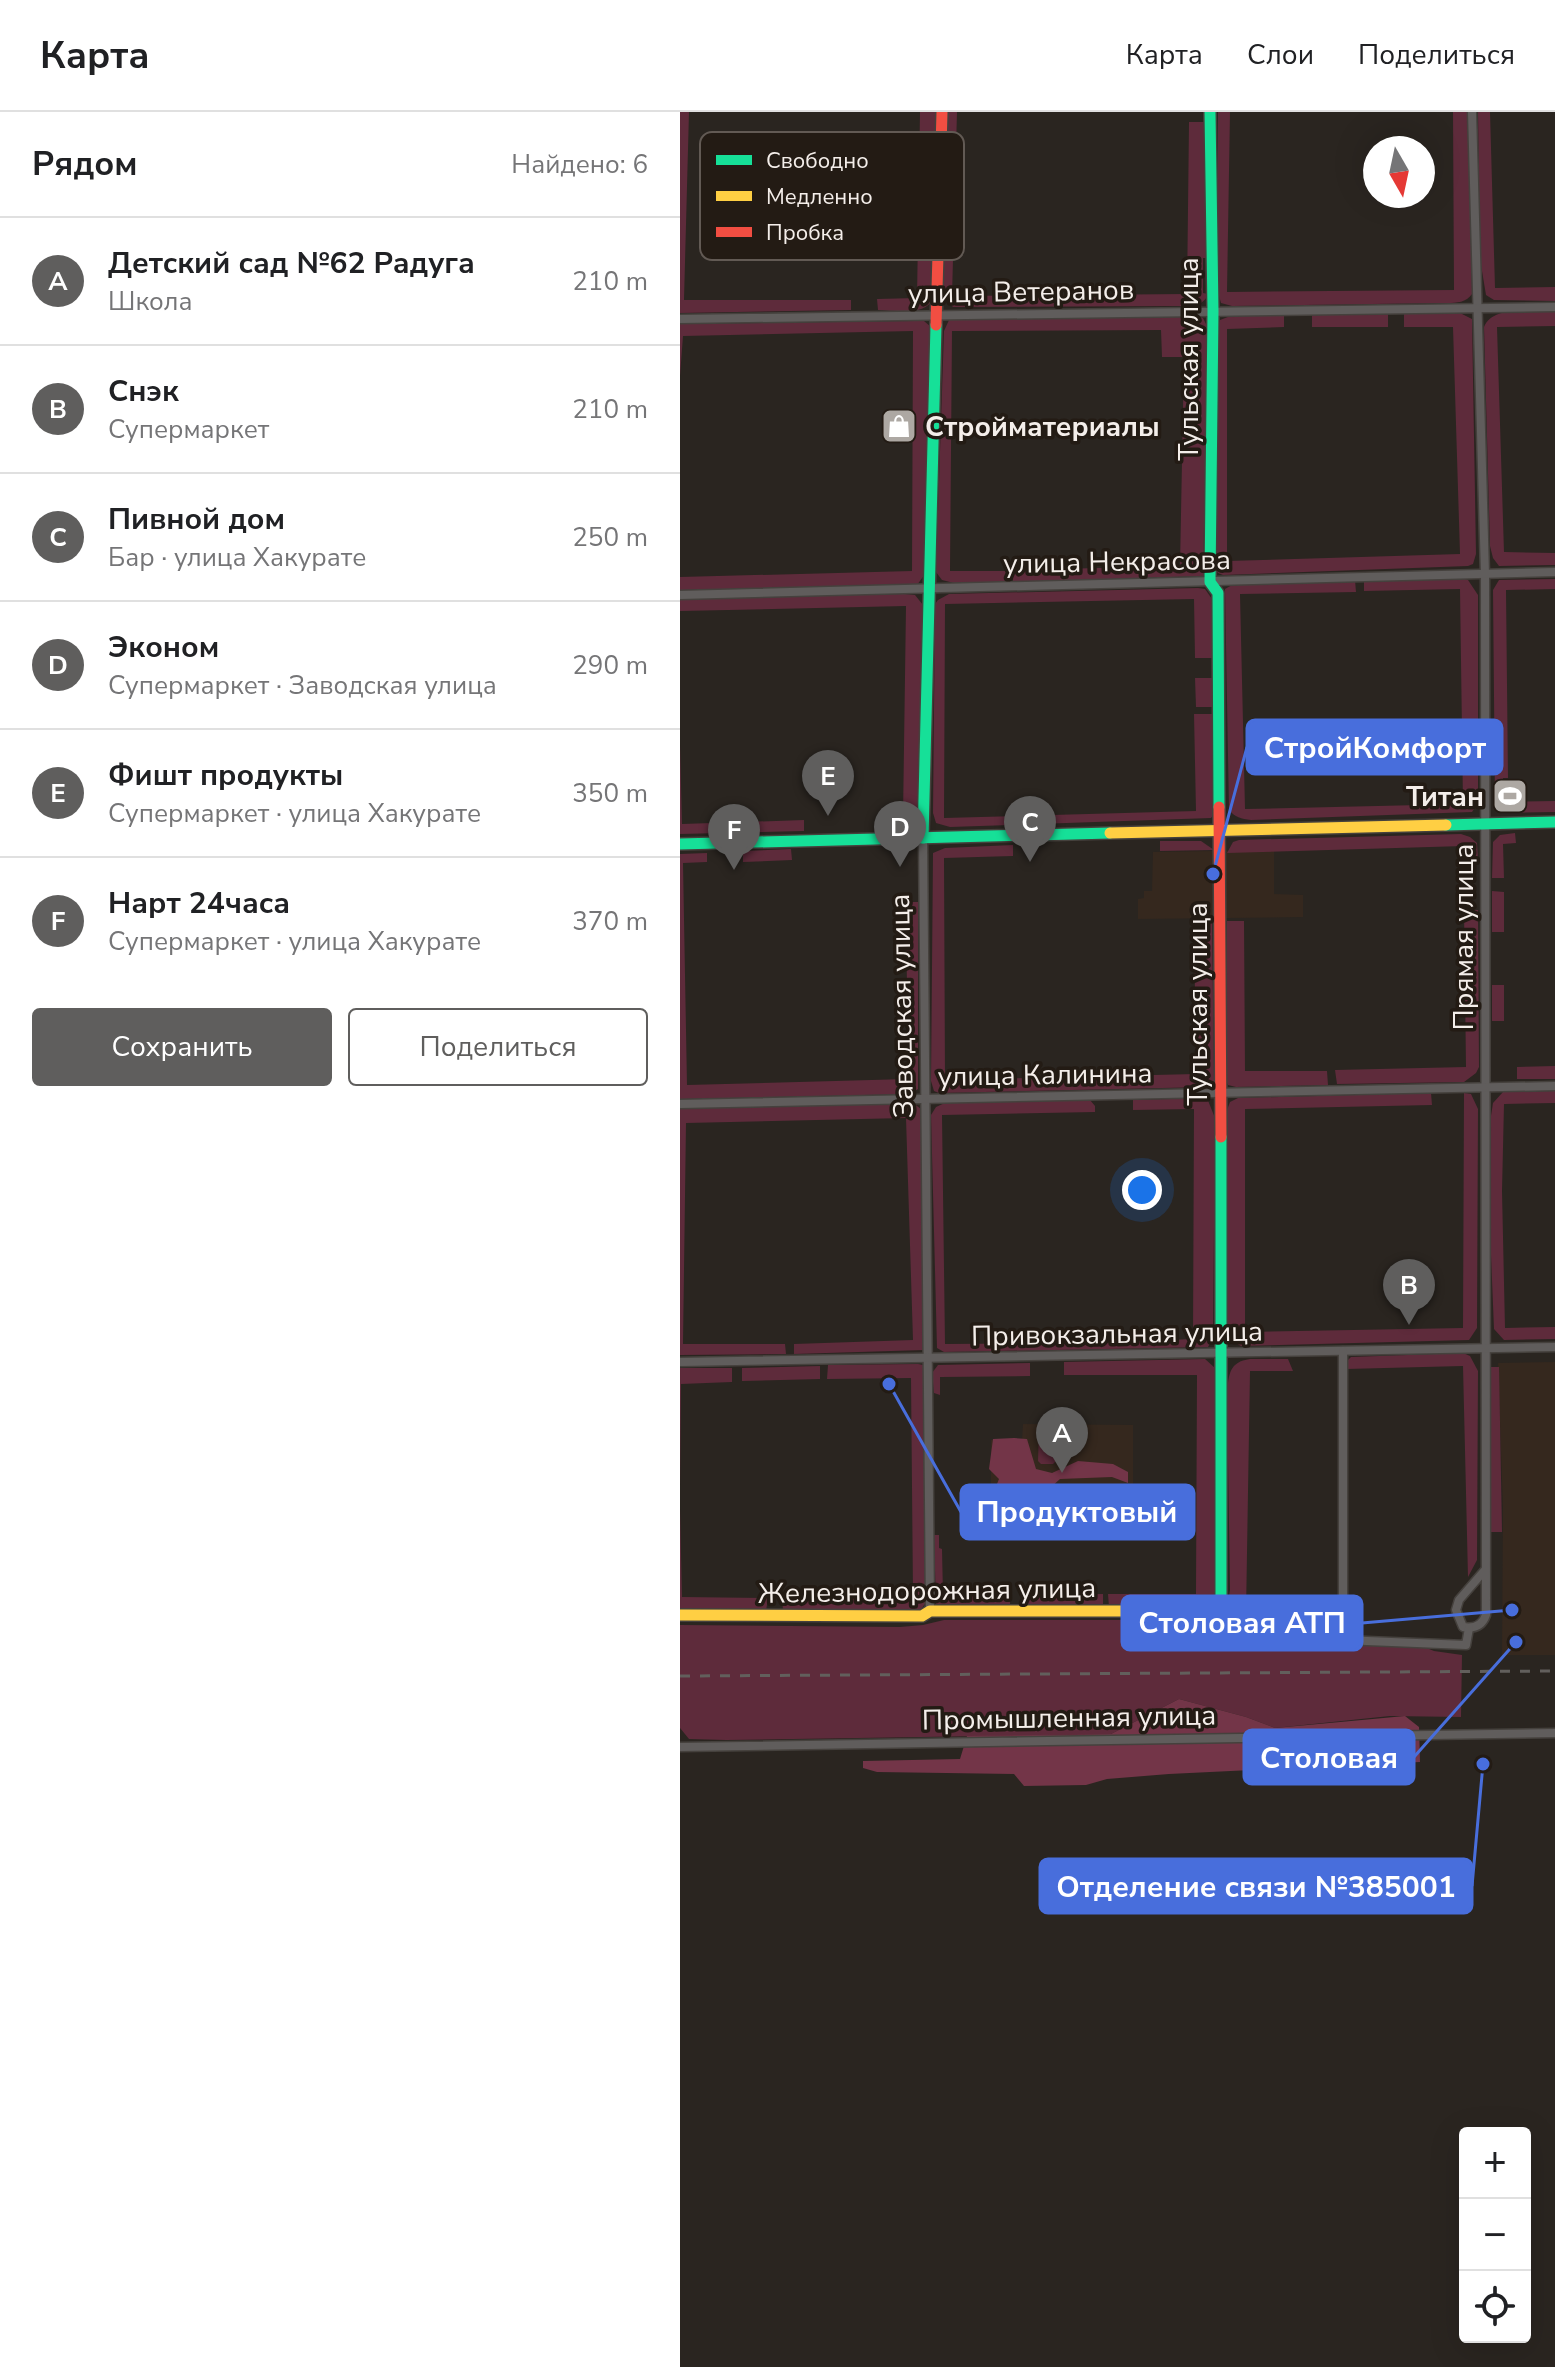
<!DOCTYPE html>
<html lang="ru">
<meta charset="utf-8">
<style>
body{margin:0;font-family:"Nunito Sans",sans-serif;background:#f6f6f6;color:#202124}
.controls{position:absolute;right:24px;bottom:24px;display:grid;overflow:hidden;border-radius:8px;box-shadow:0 8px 32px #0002}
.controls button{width:72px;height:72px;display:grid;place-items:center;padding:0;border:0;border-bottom:2px solid #e0e0e0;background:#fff;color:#202124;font:40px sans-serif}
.compass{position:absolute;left:683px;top:24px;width:72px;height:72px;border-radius:50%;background:#fff;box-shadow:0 8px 32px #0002;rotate:171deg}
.you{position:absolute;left:462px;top:1078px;width:28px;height:28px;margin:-20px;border:6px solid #fff;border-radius:50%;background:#1a73e8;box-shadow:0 0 0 12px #1a73e833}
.badge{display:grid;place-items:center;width:52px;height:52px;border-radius:50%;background:#5f5e5d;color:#fff;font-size:26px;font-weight:700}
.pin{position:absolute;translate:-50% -66px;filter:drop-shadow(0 2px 4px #0008)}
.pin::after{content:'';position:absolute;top:42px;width:28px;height:24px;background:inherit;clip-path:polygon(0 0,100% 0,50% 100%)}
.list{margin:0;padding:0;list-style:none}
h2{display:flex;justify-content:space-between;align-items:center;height:104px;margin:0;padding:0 32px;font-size:34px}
h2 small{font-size:26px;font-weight:400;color:#757577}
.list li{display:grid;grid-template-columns:52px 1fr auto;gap:24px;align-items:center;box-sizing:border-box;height:128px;padding:0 32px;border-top:2px solid #e0e0e0}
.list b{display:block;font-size:30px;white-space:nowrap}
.list p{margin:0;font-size:26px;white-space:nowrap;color:#757577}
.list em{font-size:26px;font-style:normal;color:#757577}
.actions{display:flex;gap:16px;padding:24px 32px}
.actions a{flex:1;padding:18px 0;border:2px solid #5f5e5d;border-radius:8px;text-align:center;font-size:28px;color:#5f5e5d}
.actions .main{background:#5f5e5d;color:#fff}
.icon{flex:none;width:44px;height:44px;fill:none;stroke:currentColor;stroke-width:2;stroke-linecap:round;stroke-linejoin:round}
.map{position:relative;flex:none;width:875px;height:2255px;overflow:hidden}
header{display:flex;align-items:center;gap:48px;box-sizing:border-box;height:112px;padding:0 40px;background:#fff;border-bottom:2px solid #e0e0e0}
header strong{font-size:38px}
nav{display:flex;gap:44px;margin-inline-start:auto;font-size:28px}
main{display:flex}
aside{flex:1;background:#fff}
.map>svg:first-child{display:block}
.built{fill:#35281e}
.green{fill:#5e2b3b}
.forest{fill:#733548}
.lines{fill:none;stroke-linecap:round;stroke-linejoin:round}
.street-casing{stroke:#45413d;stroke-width:11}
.fast-casing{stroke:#45413d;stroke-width:14}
.slow-casing{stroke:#45413d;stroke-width:14}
.jam-casing{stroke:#45413d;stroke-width:14}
.street{stroke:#605d5c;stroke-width:8}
.fast{stroke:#16e098;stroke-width:11}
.slow{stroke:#ffcf43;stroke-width:11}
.jam{stroke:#f24e42;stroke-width:11}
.rail{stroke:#625f5c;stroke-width:3;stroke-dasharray:10 10;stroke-linecap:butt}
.labels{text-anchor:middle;stroke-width:7;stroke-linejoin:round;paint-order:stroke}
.street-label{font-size:28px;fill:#f4eeea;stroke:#231b14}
.poi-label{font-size:28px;font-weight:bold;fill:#f4eeea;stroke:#231b14;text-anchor:start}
.key{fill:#231b14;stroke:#625a54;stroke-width:2}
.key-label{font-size:22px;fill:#f4eeea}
.leader{fill:none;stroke:#486edc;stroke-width:3}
.callout-dot{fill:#486edc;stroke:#231b14;stroke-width:3}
.callout{fill:#486edc;stroke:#486edc;stroke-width:3}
.callout-label{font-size:30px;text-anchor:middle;font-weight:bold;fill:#fff}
</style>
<header>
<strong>Карта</strong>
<nav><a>Карта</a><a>Слои</a><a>Поделиться</a></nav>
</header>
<main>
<aside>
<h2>Рядом<small>Найдено: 6</small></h2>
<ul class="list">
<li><span class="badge">A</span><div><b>Детский сад №62 Радуга</b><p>Школа</p></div><em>210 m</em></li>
<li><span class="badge">B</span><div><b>Снэк</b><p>Супермаркет</p></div><em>210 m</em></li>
<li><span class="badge">C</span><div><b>Пивной дом</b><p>Бар · улица Хакурате</p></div><em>250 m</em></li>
<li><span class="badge">D</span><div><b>Эконом</b><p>Супермаркет · Заводская улица</p></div><em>290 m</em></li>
<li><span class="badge">E</span><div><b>Фишт продукты</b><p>Супермаркет · улица Хакурате</p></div><em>350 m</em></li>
<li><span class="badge">F</span><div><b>Нарт 24часа</b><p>Супермаркет · улица Хакурате</p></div><em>370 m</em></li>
</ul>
<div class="actions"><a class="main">Сохранить</a><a>Поделиться</a></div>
</aside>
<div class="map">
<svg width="875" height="2255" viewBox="0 0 875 2255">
<rect width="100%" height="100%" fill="#2a2520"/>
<g class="built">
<path d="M594 738V782L623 783V805L458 807V787L464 786V779H472L473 740Z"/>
<path d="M875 1250V1543H822L823 1397 818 1251Z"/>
<path d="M343 1312 453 1313V1382L374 1381 373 1407H311V1328H342Z"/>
</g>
<g class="green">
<path d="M0 0H9L4 188H171V198L0 201Z"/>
<path d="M240 0H257L253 186C246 205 215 198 198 198L197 187 237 186Z"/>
<path d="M266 0H277L272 184 507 182 509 10H527L528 146H523V181L528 182C526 188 521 192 514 194L273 195 263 184Z"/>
<path d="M538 0H550L547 180 774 178 773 0H788L792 182C785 192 773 191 762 191L552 194 541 191 538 180Z"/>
<path d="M798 0H810L815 176 875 175V189L814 188 806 183 800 147Z"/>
<path d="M778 200 792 207 796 442 793 452 788 454 543 463 538 461 534 455 538 213 540 208 553 203H604V215L547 217V449L780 442 773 215H724V201Z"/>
<path d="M875 200V214L817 215 824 440 875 441V453L819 454 813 446 810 434 804 215C813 192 855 200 875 200Z"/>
<rect x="632" y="201" width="76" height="14"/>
<path d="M512 203 523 206 528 216 523 464 333 470V458L500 454 504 245H482L481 218 272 219 270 459H326V470L274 471 262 468 256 460 264 219 269 208 277 206Z"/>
<path d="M233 209H244L251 215 245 462 237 473 0 478V465L232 459 233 219 3 224 0 264V212Z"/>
<path d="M780 466 788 468 798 483V691L792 700 571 708C561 707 555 705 549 698L545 477 552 473 675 468 676 480 560 482 565 697 783 692 780 477 684 479V468Z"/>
<path d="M875 467V477L826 478 828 666H823L824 690 875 689V700L823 701 815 690 813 478 819 468Z"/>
<path d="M518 476 525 477 532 487 533 546H515L514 487 265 492 264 706 516 699 514 602H533L534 702 531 706 270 715 256 711 253 701 255 492 258 488 269 482Z"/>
<path d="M224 482 235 483 243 493 239 703C230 720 212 718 196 712V706L223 705 226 494 0 499V487Z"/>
<path d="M515 566H533V595H516Z"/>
<path d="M0 633 2 712 124 708V719L0 722Z"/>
<path d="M835 721 836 731 823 732 824 766H812L813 730 820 723Z"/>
<path d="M781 722 790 725 797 731 798 748H785L784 734 547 741 553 730 559 728Z"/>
<path d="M480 729H521L534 738 480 739Z"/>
<path d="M333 733V744L264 746 265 968 516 962 514 807H532L534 969 528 975 259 981 254 979 251 969 253 741 265 736Z"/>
<path d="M111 737 112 748 63 750V739Z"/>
<path d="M27 741V750L3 751 7 973 228 967 226 790H238V977L230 982 0 987V742Z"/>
<path d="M812 779 824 780V820H812Z"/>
<path d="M784 798H798L799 955 796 961 784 970 657 972 655 958 786 955Z"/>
<path d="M547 809H564L565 959H647L648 973 556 975 548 973 545 966Z"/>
<rect x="812" y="873" width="12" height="36"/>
<path d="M875 954V967H837V955Z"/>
<path d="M875 979V991L824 992 822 1079 825 1216 875 1215V1227L824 1228 814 1217 810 1119V1010L813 991 823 980Z"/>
<path d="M751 981 752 993 565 997V1220L783 1216 784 981 791 982 798 997 797 1216 789 1228 561 1234C546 1227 548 1210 547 1195V998L550 990 558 986Z"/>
<path d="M527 986 535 1006 533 1226 528 1235 264 1240 257 1236 251 1003 256 995 267 990 410 988 415 994V1000L262 1003 265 1232 419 1231 513 1227 514 997 453 998V988Z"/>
<path d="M233 991 241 997V1005L246 1228 244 1238 114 1242V1232L233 1228 226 1006 6 1011 3 1232H105L106 1242 0 1243V996Z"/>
<path d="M783 1241 790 1244 798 1259 797 1448 788 1465 783 1254 666 1257 667 1249 671 1245Z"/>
<path d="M525 1247 535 1256 536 1265 537 1483 528 1496 429 1495 428 1482H516L517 1263H384V1250Z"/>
<path d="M570 1247H608L613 1259H570L566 1502 551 1503 547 1497 550 1478 547 1281C549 1262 549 1250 570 1247Z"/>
<path d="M350 1251V1264L260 1265V1283L254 1281 252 1261 258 1253Z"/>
<path d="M238 1252 243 1253 244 1258 246 1490 240 1499H103L102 1485 233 1483 231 1266 147 1267 148 1253Z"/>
<path d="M140 1254V1267L62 1269V1256Z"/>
<path d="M810 1255H819L822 1420H810Z"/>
<path d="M0 1256H52V1270L1 1272 0 1373Z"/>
<path d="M359 1320H373L375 1322 376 1349 373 1352H361L358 1349Z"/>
<path d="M0 1397 2 1485 88 1486 86 1499H0Z"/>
<path d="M254 1423H259V1436L262 1437 263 1483H330V1495L256 1493Z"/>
<path d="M423 1482V1495L345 1494V1483Z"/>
<path d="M533 1503 561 1516 565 1526 635 1531 742 1534 754 1539 782 1543 781 1605 710 1604 595 1616 566 1605 499 1587 431 1622 46 1628 9 1627 0 1616V1513L220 1515 243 1513 264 1508H489L526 1513 527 1505Z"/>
</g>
<g class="forest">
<path d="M334 1326 347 1327 356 1357 372 1361 398 1349 433 1352 448 1360V1371L432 1365 380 1367 370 1376 369 1393H362C353 1380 342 1373 325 1376L317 1372 319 1367 309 1357 313 1327Z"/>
<path d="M499 1587 566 1605 595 1616 725 1604 739 1615 740 1650 489 1662 427 1667 406 1673 344 1674 334 1662 197 1660 183 1656V1649L280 1647 287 1624 431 1622Z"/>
</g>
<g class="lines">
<defs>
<g id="street">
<path d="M792 0 805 462 806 1503C802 1514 794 1517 783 1515L776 1498 779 1488 805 1458"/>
<path d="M0 207 875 195"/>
<path d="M0 483 875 460"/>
<path d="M243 726 250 1499"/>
<path d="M0 992 875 974"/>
<path d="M0 1250 875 1235"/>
<path d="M613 1526 786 1533 789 1516"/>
<path d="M663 1527V1239"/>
<path d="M0 1635 875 1621"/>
</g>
<g id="fast">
<path d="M530 0 533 199 530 470 538 481 539 695"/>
<path d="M766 713 875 710"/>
<path d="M243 726 256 213"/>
<path d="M0 732 430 721"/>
<path d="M541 1025V1499"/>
</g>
<g id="slow">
<path d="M430 721 766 713"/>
<path d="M0 1503 242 1504 250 1499H541"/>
</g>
<g id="jam">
<path d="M256 213 262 0"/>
<path d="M539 695 541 1025"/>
</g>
</defs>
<use href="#street" class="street-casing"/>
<use href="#fast" class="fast-casing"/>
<use href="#slow" class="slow-casing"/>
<use href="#jam" class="jam-casing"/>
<use href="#street" class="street"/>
<use href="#fast" class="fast"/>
<use href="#slow" class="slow"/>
<use href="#jam" class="jam"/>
<path class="rail" d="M0 1564 875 1559"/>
</g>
<defs>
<symbol id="shop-square" viewBox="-11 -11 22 22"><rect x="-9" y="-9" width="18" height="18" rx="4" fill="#ada8a3" stroke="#231b14"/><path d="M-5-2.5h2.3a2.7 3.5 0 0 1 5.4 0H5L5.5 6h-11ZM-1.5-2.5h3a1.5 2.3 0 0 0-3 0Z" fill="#fff"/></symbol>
<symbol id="stadium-square" viewBox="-11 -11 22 22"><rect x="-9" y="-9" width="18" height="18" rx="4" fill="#ada8a3" stroke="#231b14"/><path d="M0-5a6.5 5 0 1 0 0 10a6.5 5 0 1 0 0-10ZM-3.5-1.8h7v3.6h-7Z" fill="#fff"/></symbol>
</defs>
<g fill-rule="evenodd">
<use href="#shop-square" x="199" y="294" width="40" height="40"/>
<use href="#stadium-square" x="810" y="664" width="40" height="40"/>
</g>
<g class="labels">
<g class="street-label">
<text transform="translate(341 179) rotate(-1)" y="10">улица Ветеранов</text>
<text transform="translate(508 247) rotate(-90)" y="10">Тульская улица</text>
<text transform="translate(437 449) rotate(-1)" y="10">улица Некрасова</text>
<text transform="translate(783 825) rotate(-90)" y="10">Прямая улица</text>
<text transform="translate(517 892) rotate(-90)" y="10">Тульская улица</text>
<text transform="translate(221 894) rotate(-91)" y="10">Заводская улица</text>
<text transform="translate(365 962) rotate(-1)" y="10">улица Калинина</text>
<text transform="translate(437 1221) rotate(-1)" y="10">Привокзальная улица</text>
<text transform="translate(247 1478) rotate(-1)" y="10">Железнодорожная улица</text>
<text transform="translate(389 1605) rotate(-1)" y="10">Промышленная улица</text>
</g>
<g class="poi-label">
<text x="245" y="324">Стройматериалы</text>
<text x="804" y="694" text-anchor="end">Титан</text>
</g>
</g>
<rect x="20" y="20" width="264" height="128" rx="12" class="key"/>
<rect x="36" y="43" width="36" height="10" fill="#16e098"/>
<rect x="36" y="79" width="36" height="10" fill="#ffcf43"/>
<rect x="36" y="115" width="36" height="10" fill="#f24e42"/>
<g class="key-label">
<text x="86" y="56">Свободно</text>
<text x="86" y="92">Медленно</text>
<text x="86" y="128">Пробка</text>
</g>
<path class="leader" d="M533 762L567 635M209 1272L281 1400M832 1498L682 1511M836 1530L734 1645M803 1652L792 1774"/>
<g class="callout-dot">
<circle cx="533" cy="762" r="8"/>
<circle cx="209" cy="1272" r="8"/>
<circle cx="832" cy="1498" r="8"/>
<circle cx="836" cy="1530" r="8"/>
<circle cx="803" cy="1652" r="8"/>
</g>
<g class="callout">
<rect x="567" y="608" width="255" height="54" rx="8"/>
<rect x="281" y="1373" width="233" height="54" rx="8"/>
<rect x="442" y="1484" width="240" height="54" rx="8"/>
<rect x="564" y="1618" width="170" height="54" rx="8"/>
<rect x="360" y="1747" width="432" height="54" rx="8"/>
</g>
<g class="callout-label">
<text x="695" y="646">СтройКомфорт</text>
<text x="397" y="1410">Продуктовый</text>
<text x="562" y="1521">Столовая АТП</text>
<text x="649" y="1656">Столовая</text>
<text x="576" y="1785">Отделение связи №385001</text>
</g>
</svg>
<div class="controls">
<button>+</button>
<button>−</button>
<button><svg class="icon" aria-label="locate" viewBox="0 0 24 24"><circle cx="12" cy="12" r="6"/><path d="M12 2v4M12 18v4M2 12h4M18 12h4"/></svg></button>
</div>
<svg class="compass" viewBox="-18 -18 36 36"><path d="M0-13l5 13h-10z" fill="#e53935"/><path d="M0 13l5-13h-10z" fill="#757577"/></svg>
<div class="you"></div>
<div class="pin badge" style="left:382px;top:1361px">A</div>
<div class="pin badge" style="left:729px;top:1213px">B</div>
<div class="pin badge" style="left:350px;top:750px">C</div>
<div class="pin badge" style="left:220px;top:755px">D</div>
<div class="pin badge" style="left:148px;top:704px">E</div>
<div class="pin badge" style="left:54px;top:758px">F</div>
</div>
</main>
